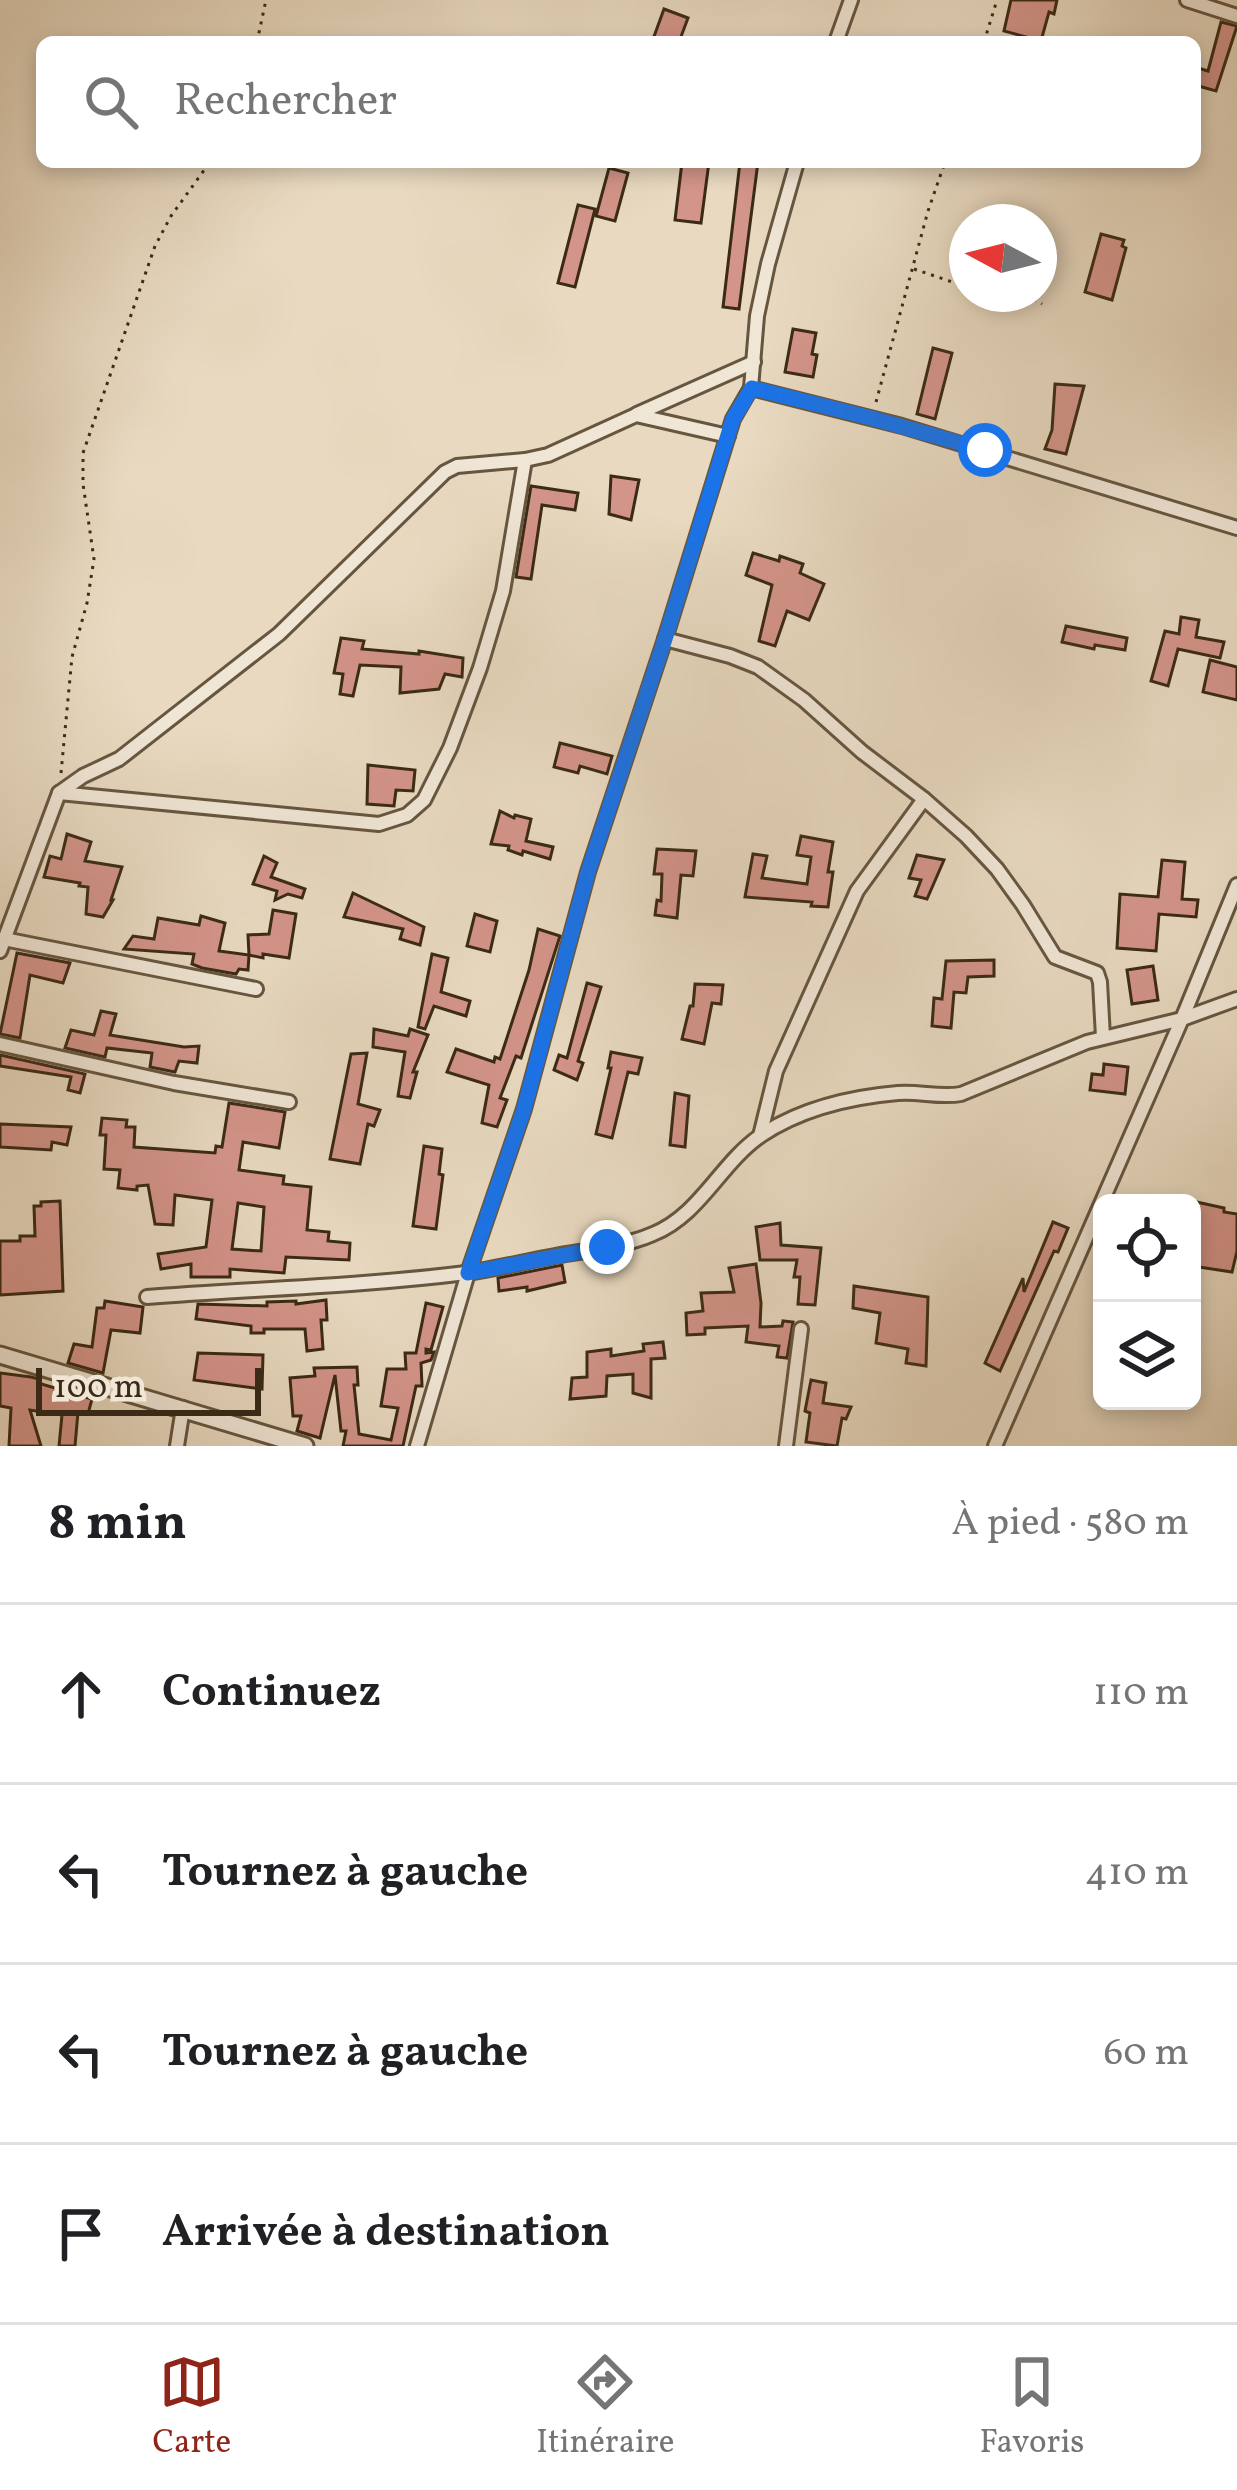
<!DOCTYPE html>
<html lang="fr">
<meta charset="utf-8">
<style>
body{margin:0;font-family:Vollkorn,serif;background:#f6f6f6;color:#202124}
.controls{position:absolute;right:36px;bottom:36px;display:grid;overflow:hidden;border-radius:18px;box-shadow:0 6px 18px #0003}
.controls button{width:108px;height:108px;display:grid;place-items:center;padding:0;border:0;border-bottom:3px solid #e0e0e0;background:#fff;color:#202124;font:60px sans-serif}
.compass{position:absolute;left:949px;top:204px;width:108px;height:108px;border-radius:50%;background:#fff;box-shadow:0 6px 18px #0003;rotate:277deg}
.scale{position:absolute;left:36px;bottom:30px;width:225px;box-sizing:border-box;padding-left:12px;border:6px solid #3b2a16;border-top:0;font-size:33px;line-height:42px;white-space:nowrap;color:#3b2a16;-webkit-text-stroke:9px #f0e6d6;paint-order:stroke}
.stop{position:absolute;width:36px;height:36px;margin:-27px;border:9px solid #1a73e8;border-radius:50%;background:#fff}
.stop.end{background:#1a73e8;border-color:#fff;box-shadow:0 3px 12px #0008}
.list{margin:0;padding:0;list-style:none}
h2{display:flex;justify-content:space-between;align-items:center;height:156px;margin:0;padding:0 48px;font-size:51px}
h2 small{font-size:39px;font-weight:400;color:#757577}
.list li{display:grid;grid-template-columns:78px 1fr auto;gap:36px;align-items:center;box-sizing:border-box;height:180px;padding:0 48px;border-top:3px solid #e0e0e0}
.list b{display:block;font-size:45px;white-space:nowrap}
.list em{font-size:39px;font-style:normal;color:#757577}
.icon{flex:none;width:66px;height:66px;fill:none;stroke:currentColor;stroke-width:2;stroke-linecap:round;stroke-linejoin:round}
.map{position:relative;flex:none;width:1237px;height:1446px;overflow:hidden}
.search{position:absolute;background:#fff;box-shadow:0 6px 18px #0003;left:36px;right:36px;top:36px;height:132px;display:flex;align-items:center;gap:30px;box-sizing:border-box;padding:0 42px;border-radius:18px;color:#757577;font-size:45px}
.sheet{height:876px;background:#fff}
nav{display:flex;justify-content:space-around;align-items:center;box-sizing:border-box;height:168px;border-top:3px solid #e0e0e0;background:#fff;font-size:33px;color:#757577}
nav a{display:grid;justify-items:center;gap:6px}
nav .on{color:#8f2418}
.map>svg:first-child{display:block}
.building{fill:#d39489;stroke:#3b2a16;stroke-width:3;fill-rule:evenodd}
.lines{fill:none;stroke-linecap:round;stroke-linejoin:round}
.minor-casing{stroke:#665640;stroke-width:18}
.tertiary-casing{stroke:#665640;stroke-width:21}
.path{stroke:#3b2a16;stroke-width:3;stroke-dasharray:3 6;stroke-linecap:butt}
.minor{stroke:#f0e6d6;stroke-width:12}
.tertiary{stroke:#f0e6d6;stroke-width:15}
.route{stroke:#1a73e8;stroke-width:15}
</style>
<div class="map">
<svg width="1237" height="1446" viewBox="0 0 1237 1446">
<rect width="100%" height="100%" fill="#e8d9c0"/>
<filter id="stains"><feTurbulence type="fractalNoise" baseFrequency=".00167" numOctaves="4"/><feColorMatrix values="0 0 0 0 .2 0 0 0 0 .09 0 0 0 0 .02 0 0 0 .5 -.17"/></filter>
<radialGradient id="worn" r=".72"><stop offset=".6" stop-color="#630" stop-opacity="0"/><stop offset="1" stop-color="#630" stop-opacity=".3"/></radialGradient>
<g class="building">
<path d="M1011 0H1057L1054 14 1049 12 1041 41 1004 31Z"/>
<path d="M664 9 688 18 679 42H652Z"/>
<path d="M1221 22 1237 26 1216 91 1195 85V67L1208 71Z"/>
<path d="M682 162H709L701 223 675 220Z"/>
<path d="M740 162H758L739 309 723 307Z"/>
<path d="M609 168 628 173 615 221 596 216Z"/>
<path d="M578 205 595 209 575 287 558 283Z"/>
<path d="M1101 234 1124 240 1122 246 1126 248 1112 300 1085 292Z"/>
<path d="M793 329 816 333 812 354 817 355 813 377 785 372Z"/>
<path d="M933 348 952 353 935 419 917 414Z"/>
<path d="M1055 384 1084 386 1066 454 1045 449 1052 430Z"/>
<path d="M611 476 639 480 631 520 609 514Z"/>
<path d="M531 486 578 493 575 510 542 505 531 579 516 577Z"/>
<path d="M753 553 779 561 780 556 803 564 800 573 824 584 809 620 787 611 775 646 759 641 772 585 746 575Z"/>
<path d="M1181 617 1199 620 1196 637 1224 642 1220 658 1178 649 1168 686 1151 681 1165 631 1179 634Z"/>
<path d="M1066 626 1127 638 1125 650 1095 645 1094 649 1062 642Z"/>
<path d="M341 638 364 641 362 649 419 654V651L463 658 462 677 445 674 439 689 400 693 401 667 360 665 353 696 340 694 343 674 334 673Z"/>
<path d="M1210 660 1237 667V700L1203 692Z"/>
<path d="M560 743 612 756 607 774 580 766 578 773 554 767Z"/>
<path d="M368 765 415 770 413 791 396 790 394 806 367 804Z"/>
<path d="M500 811 514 818 515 815 531 819 526 841 553 847 550 859 523 851 522 855 508 850 509 846 491 844Z"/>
<path d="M67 834 91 842 85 861 122 867 111 900H113L103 917 86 914 88 887 79 886 80 883 44 877 50 856 61 859Z"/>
<path d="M801 836 833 842 828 872H833L828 907 811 906 812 902 745 897 753 854 767 856 762 878 807 884 811 857 797 855Z"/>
<path d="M657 849 696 851 693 876 681 875 677 918 655 915 657 900 661 901 662 874H654Z"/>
<path d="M917 855 944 860 927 899 915 896 921 880 909 878Z"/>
<path d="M264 856 277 863 271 877 305 889 302 898 288 894 275 900 277 891 253 884Z"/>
<path d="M1162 860 1185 862 1182 899 1198 900 1196 917 1159 914 1156 951 1117 948 1120 894 1158 897Z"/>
<path d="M353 893 424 927 420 945 400 939 403 929 344 917Z"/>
<path d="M273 910 296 914 289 958 263 954V958L249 955 248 935 269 934Z"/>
<path d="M475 914 497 921 490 952 467 946Z"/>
<path d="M201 916 225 923 219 951 249 955 248 970 239 969 236 974 202 968 192 964 194 954 124 949 133 936 154 939 158 918 199 925Z"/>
<path d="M538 929 560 936 521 1058 516 1056 500 1098 507 1100 497 1127 482 1123 489 1085 447 1072 456 1049 494 1062 495 1057 500 1059 529 970Z"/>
<path d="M17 953 70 963 63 983 30 975 20 1038 0 1034Z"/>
<path d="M432 954 448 958 441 992 470 1001 466 1016 434 1006 425 1029 418 1027Z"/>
<path d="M994 960V976L968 977 966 993 954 992 951 1028 932 1026 934 998 942 999 946 961Z"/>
<path d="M1153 966 1158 1000 1132 1004 1127 970Z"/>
<path d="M587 983 601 987 578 1061 583 1063 577 1080 554 1070 559 1055 567 1058Z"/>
<path d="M695 984 723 985 721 1004 712 1003 704 1044 682 1039 690 1006H693Z"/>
<path d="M101 1011 116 1014 110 1035 184 1047 199 1046 197 1063 179 1061 175 1072 150 1067 152 1053 107 1048 105 1057 65 1048 71 1030 94 1035Z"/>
<path d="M374 1029 408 1036 410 1029 428 1035 413 1072H417L410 1098 398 1096 405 1052 373 1047Z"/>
<path d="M611 1052 642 1058 638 1074 628 1072 612 1138 596 1134 611 1068H608Z"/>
<path d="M367 1053 358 1104 380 1110 374 1126 368 1124 360 1164 330 1159 351 1054Z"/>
<path d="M0 1055 85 1074 80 1093 68 1090 71 1077 0 1066Z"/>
<path d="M1104 1064 1128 1067 1125 1094 1090 1090 1092 1074 1103 1075Z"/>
<path d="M675 1093 689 1096 685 1147 670 1145Z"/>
<path d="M229 1103 285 1112 279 1148 243 1142 239 1170 284 1176 283 1184 311 1187 307 1230 329 1232 328 1241 350 1243 349 1260 286 1257 284 1273 230 1269V1277H191V1264L161 1269 158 1254 206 1247 212 1200 175 1195 173 1225 155 1224 148 1185 137 1186V1190L118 1188 120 1170 104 1169 106 1135H100L102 1118 127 1120 126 1127H135L134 1147 215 1153 216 1146 222 1147ZM238 1203 264 1207 261 1251 232 1249Z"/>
<path d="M0 1124 71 1127 67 1145 52 1142 51 1150 0 1147Z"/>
<path d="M424 1146 442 1149 439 1174 443 1175 436 1229 413 1226Z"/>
<path d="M60 1201 63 1291 0 1295V1241H20V1236H35L34 1206H41V1202Z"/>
<path d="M1192 1201 1224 1208V1212L1237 1214V1251L1232 1272 1192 1266Z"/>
<path d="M1053 1222 1068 1228 1058 1252 1054 1251 1000 1371 985 1363 1023 1278 1024 1292Z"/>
<path d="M780 1223 781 1245 821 1248 815 1305 798 1304 800 1277H794L797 1260H760L756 1227Z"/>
<path d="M756 1264 761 1303 760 1327 782 1326 783 1321 793 1322 787 1358 777 1357 779 1346 746 1342 748 1326 705 1328V1334L687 1335 686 1313 703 1311 701 1293 734 1292 729 1268Z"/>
<path d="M562 1265 565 1282 527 1291V1287L499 1291 498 1278Z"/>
<path d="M854 1286 928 1297 926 1366 906 1363 908 1349 876 1343 880 1313 853 1308Z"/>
<path d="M326 1300 327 1320H321L323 1349 307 1351 305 1329H264V1333H251V1326L196 1319 198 1304 267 1306V1302L296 1301V1304Z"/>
<path d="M105 1301 143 1307 140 1333 111 1330 103 1373 68 1363 74 1344 92 1347 97 1308H104Z"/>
<path d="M426 1303 443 1307 431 1350 426 1349V1353L434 1352 431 1360 421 1363 422 1386H416L403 1446H343L346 1431H341L335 1375 320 1438 297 1431 301 1416H293L290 1378 315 1376 314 1368 357 1367 358 1385H354L359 1434 391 1440 398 1408 381 1406 387 1369H406L405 1353H416Z"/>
<path d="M663 1342 665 1358 651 1359V1398L633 1393V1374L607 1376 606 1396 570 1399 572 1378 587 1377V1352L611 1349V1356L644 1351 643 1344Z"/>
<path d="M198 1353 263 1355 262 1389 194 1380Z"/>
<path d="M0 1373 31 1377 39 1379 38 1383 92 1399 88 1414 78 1412 75 1446H59L62 1415 30 1410 41 1446H9L11 1408 0 1406Z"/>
<path d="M811 1380 826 1383 823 1403 851 1407 846 1419 842 1418 837 1446 806 1442 810 1413 805 1411Z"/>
</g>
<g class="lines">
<defs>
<g id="minor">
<path d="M1187 0 1237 16"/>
<path d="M836 42 851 0"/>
<path d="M751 388 902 426 1237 528"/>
<path d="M637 414 754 362"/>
<path d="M665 639 730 656 758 667 804 700 862 752 924 799 966 836 997 869 1023 905 1055 957 1097 973 1100 982 1103 1037"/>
<path d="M59 793 83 776 119 759 279 634 445 472 457 466 525 460 548 455 636 415 728 436"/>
<path d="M4 939 256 989"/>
<path d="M0 951 59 793 379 824 407 815 424 800 450 748 480 668 503 591 525 460"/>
<path d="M0 1044 174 1083 289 1102"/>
<path d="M760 1136 776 1071 857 891 924 799"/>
<path d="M147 1297C253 1289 361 1286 466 1273 496 1269 526 1261 555 1256 587 1250 623 1247 653 1234 700 1215 720 1164 760 1136 800 1109 851 1097 898 1093 919 1091 940 1098 961 1094L1087 1042 1182 1019 1237 999"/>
<path d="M177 1446 183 1408"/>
<path d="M417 1446 468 1273 524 1109 588 872 665 639 733 419 751 388 757 316 768 264 797 162"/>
<path d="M786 1446 801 1329"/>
<path d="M995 1446 1182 1019 1237 885"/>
</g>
<path id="tertiary" d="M0 1355 305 1446"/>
</defs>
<use href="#minor" class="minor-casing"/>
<use href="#tertiary" class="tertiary-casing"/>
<g class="path">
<path d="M257 42 266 0"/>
<path d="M984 42 997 0"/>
<path d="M914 269 967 287"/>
<path d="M1026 294 1042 304"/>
<path d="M876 402 928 211 945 162"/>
<path d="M61 773 72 657 87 603 94 559 83 484V453L155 246 171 216 210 162"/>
</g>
<use href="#minor" class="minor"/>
<use href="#tertiary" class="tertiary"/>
</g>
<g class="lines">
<path class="route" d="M607 1247 468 1273 524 1109 588 872 665 639 733 419 752 388 871 418 985 450"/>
</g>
<rect width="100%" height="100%" filter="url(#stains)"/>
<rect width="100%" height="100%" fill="url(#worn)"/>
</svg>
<div class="controls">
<button><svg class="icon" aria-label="locate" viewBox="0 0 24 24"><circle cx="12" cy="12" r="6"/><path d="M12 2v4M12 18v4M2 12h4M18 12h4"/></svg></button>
<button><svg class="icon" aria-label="layers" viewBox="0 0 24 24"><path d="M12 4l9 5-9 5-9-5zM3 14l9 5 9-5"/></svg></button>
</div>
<svg class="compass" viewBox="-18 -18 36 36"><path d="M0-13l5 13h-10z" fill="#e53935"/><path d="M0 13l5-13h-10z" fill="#757577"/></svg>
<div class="scale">100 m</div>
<div class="stop" style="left:985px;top:450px"></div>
<div class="stop end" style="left:607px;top:1247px"></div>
<div class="search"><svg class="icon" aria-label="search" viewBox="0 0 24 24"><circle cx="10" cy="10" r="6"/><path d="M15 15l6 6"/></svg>Rechercher</div>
</div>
<section class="sheet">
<h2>8 min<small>À pied · 580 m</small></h2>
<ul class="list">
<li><svg class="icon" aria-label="ahead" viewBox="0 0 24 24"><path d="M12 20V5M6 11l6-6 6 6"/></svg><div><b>Continuez</b></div><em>110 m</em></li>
<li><svg class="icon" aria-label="left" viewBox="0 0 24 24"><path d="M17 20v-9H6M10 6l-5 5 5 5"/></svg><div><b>Tournez à gauche</b></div><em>410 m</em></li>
<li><svg class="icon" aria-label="left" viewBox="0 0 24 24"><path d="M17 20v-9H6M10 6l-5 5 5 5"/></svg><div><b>Tournez à gauche</b></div><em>60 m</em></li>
<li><svg class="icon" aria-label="arrive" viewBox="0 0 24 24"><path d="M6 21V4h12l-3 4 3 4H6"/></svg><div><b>Arrivée à destination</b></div></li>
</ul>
</section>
<nav>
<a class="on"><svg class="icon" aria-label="map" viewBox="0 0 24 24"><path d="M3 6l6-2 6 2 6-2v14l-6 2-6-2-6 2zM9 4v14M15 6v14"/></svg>Carte</a>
<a><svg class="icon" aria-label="directions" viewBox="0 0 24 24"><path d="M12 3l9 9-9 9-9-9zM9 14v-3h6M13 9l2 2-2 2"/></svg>Itinéraire</a>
<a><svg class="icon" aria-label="saved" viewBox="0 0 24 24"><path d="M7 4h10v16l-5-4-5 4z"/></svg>Favoris</a>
</nav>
